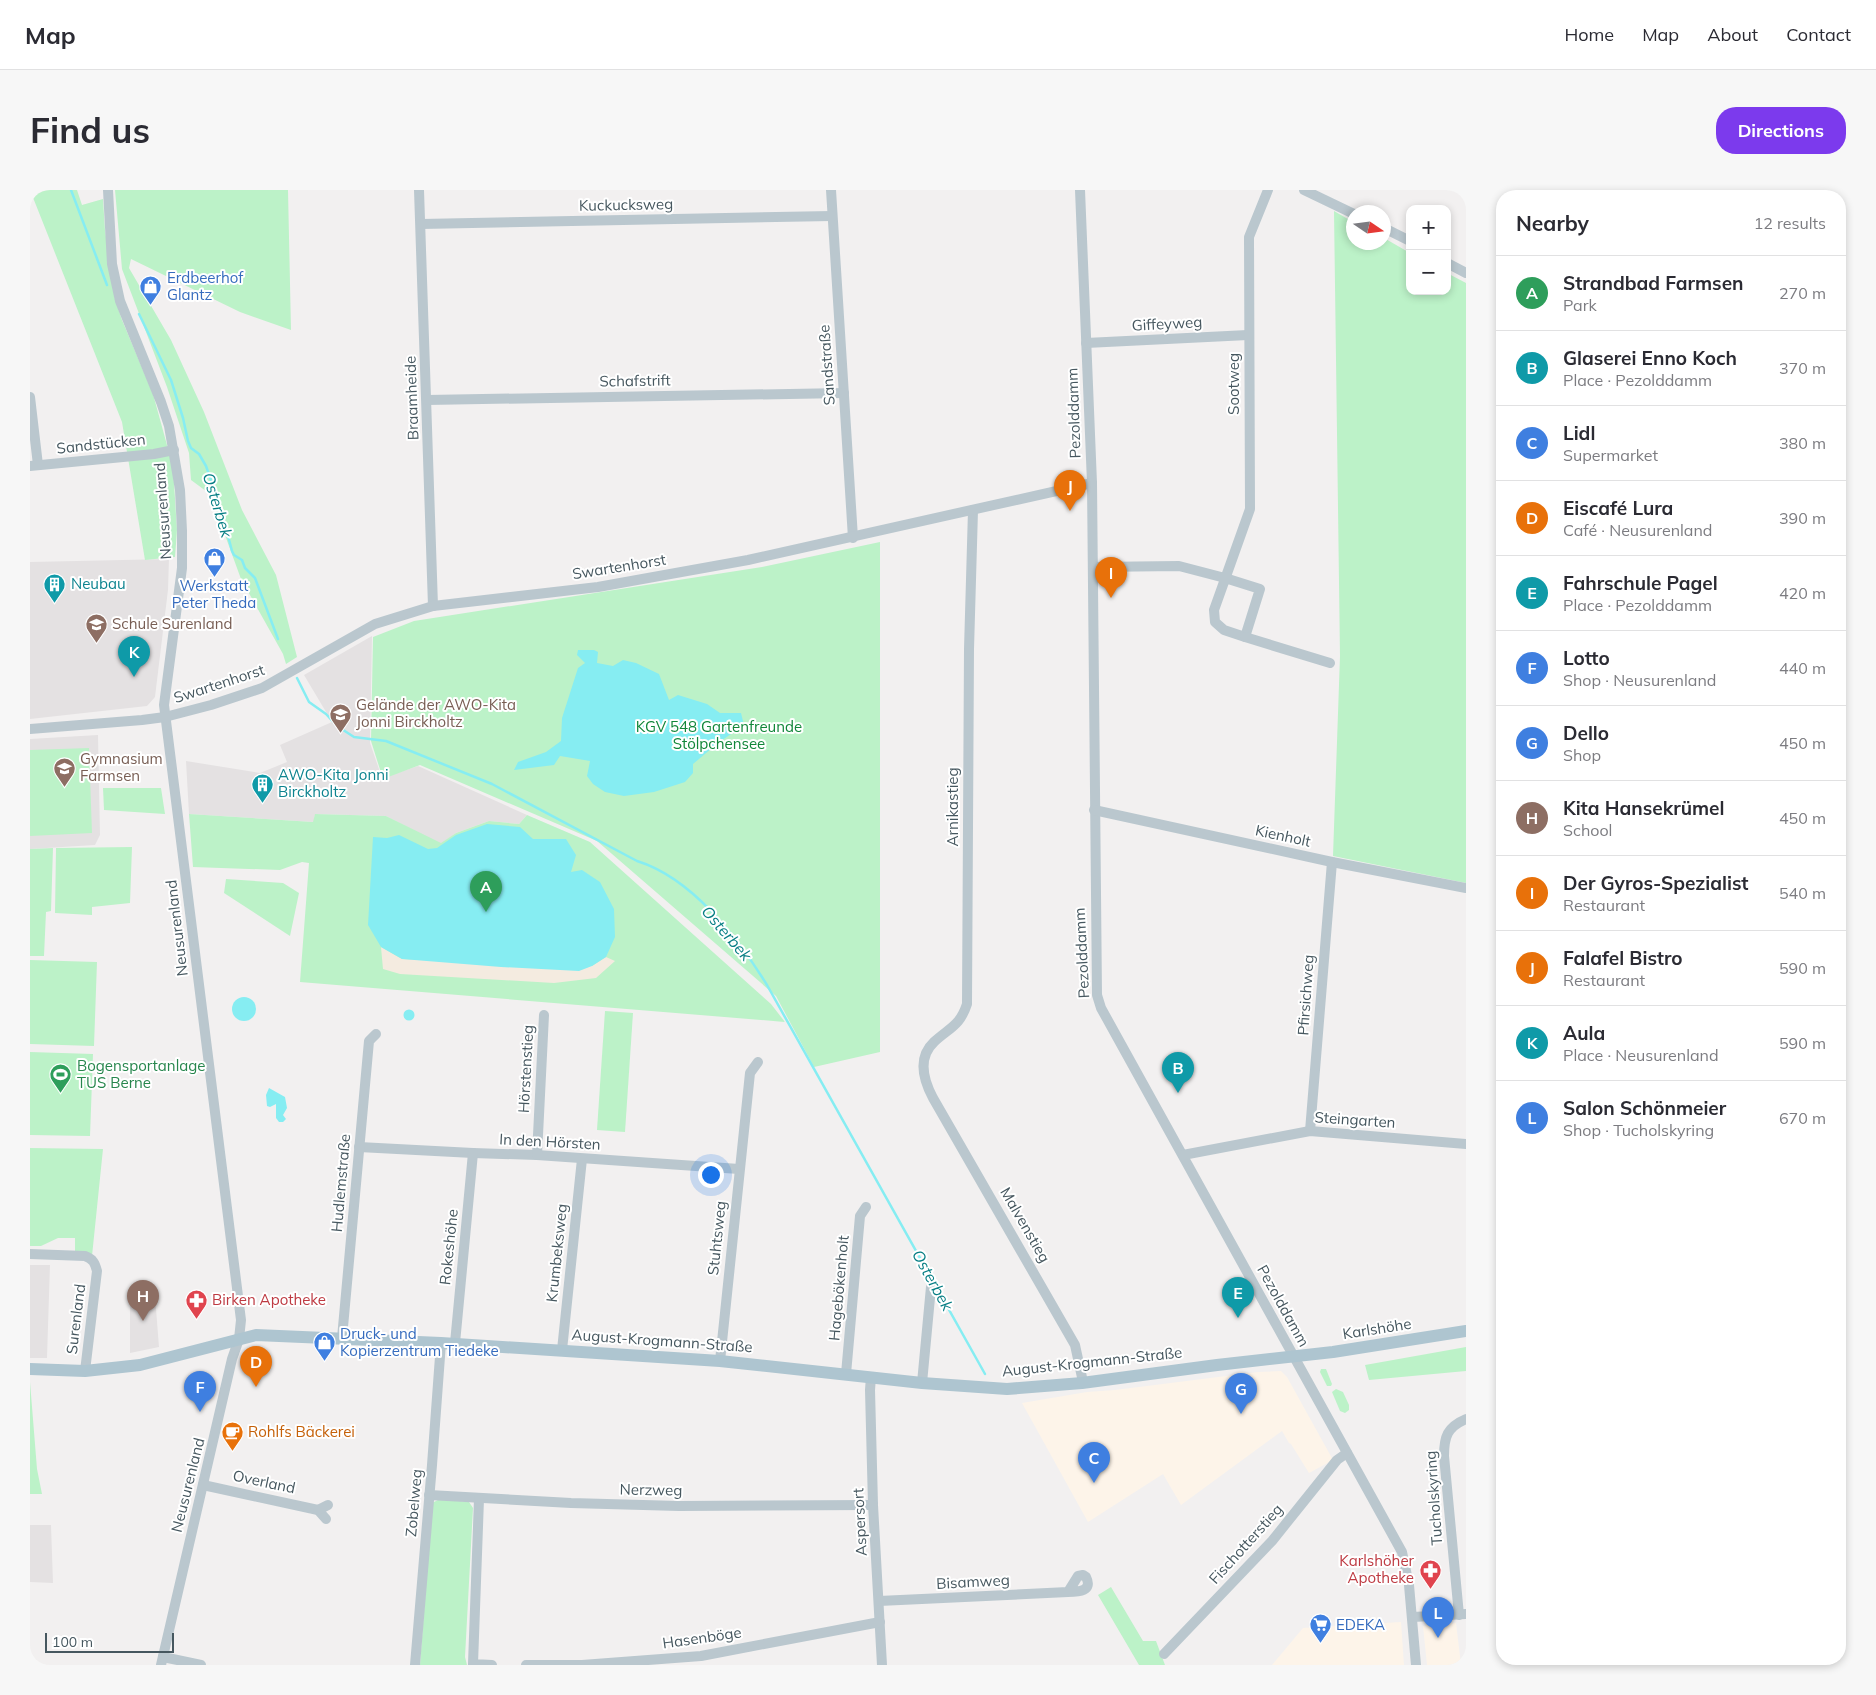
<!DOCTYPE html>
<meta charset="utf-8">
<style>
body{margin:0;font-family:Mulish,sans-serif;background:#f7f7f7;color:#2b2b33}
.controls{position:absolute;right:15px;top:15px;display:grid;overflow:hidden;border-radius:10px;box-shadow:0 2px 8px #0003}
.controls button{width:45px;height:45px;display:grid;place-items:center;padding:0;border:0;border-bottom:1px solid #e1e1e2;background:#fff;color:#2b2b33;font:25px sans-serif}
.compass{position:absolute;left:1316px;top:15px;width:45px;height:45px;border-radius:50%;background:#fff;box-shadow:0 2px 8px #0003;rotate:103deg}
.scale{position:absolute;left:15px;bottom:12px;width:129px;box-sizing:border-box;padding-left:5px;border:2px solid #46575f;border-top:0;font-size:14px;line-height:18px;white-space:nowrap;color:#46575f;-webkit-text-stroke:4px #fff;paint-order:stroke}
.you{position:absolute;left:680px;top:984px;width:18px;height:18px;margin:-12px;border:4px solid #fff;border-radius:50%;background:#1a73e8;box-shadow:0 0 0 8px #1a73e833}
.badge{display:grid;place-items:center;width:32px;height:32px;border-radius:50%;background:#7c3aed;color:#fff;font-size:16px;font-weight:700}
.pin{position:absolute;translate:-50% -41px;filter:drop-shadow(0 1px 2px #0008)}
.pin::after{content:'';position:absolute;top:26px;width:18px;height:15px;background:inherit;clip-path:polygon(0 0,100% 0,50% 100%)}
.list{margin:0;padding:0;list-style:none}
h2{display:flex;justify-content:space-between;align-items:center;height:65px;margin:0;padding:0 20px;font-size:21px}
h2 small{font-size:16px;font-weight:400;color:#7c7c81}
.list li{display:grid;grid-template-columns:32px 1fr auto;gap:15px;align-items:center;box-sizing:border-box;height:75px;padding:0 20px;border-top:1px solid #e1e1e2}
.list b{display:block;font-size:19px;white-space:nowrap}
.list p{margin:0;font-size:16px;white-space:nowrap;color:#7c7c81}
.list em{font-size:16px;font-style:normal;color:#7c7c81}
.map{position:relative;flex:none;width:1436px;height:1475px;overflow:hidden;border-radius:20px}
header{display:flex;align-items:center;gap:30px;box-sizing:border-box;height:70px;padding:0 25px;background:#fff;border-bottom:1px solid #e1e1e2}
header strong{font-size:24px}
nav{display:flex;gap:28px;margin-inline-start:auto;font-size:18px}
.intro{display:flex;align-items:center;justify-content:space-between;box-sizing:border-box;height:120px;padding:0 30px}
h1{margin:0;font-size:35px}
.button{padding:12px 22px;border-radius:20px;background:#7c3aed;color:#fff;font-size:18px;font-weight:700}
main{display:flex;gap:30px;padding:0 30px}
aside{flex:1;background:#fff;border-radius:20px;box-shadow:0 2px 8px #0003}
.map>svg:first-child{display:block}
.commercial{fill:#fdf4e9}
.education{fill:#e4e1e2}
.green{fill:#bcf2c8}
.sand{fill:#f4ebe0}
.water{fill:#86edf2}
.lines{fill:none;stroke-linecap:round;stroke-linejoin:round}
.stream{stroke:#86edf2;stroke-width:2.5}
.minor{stroke:#bac7ce;stroke-width:10}
.major{stroke:#aec5d0;stroke-width:12}
.labels{text-anchor:middle;stroke-width:4;stroke-linejoin:round;paint-order:stroke}
.street-label{font-size:15px;fill:#46575f;stroke:#fff}
.shop-label{font-size:15px;fill:#366cbe;stroke:#fff;text-anchor:start}
.culture-label{font-size:15px;fill:#0d838f;stroke:#fff;text-anchor:start}
.education-label{font-size:15px;fill:#785e54;stroke:#fff;text-anchor:start}
.park-label{font-size:15px;fill:#118639;stroke:#fff}
.leisure-label{font-size:15px;fill:#27864d;stroke:#fff;text-anchor:start}
.health-label{font-size:15px;fill:#be3a42;stroke:#fff;text-anchor:start}
.food-label{font-size:15px;fill:#c56008;stroke:#fff;text-anchor:start}
.water-label{font-size:16px;font-style:italic;fill:#067e84;stroke:#fff}
</style>
<header>
<strong>Map</strong>
<nav><a>Home</a><a>Map</a><a>About</a><a>Contact</a></nav>
</header>
<div class="intro"><h1>Find us</h1><a class="button">Directions</a></div>
<main>
<div class="map">
<svg width="1436" height="1475" viewBox="0 0 1436 1475">
<rect width="100%" height="100%" fill="#f2f0f0"/>
<g class="commercial">
<path d="M1251 1181 1257 1187 1303 1270 1279 1283 1261 1254 1259 1253 1252 1241 1151 1315 1133 1284 1058 1332 992 1213 1057 1202 1085 1200 1228 1182Z"/>
<path d="M1371 1432 1374 1475H1242L1273 1438Z"/>
<path d="M1426 1433 1431 1475H1397L1393 1436Z"/>
</g>
<g class="education">
<path d="M139 369 138 400 125 507 117 516 0 529V372Z"/>
<path d="M342 446 340 553 352 588 388 576 497 625 489 634 459 631 426 643 411 654 356 626 285 624 284 632 159 624 156 571 230 583 257 572 250 555 302 532 274 485Z"/>
<path d="M68 545 70 645 65 655 0 659V549Z"/>
<path d="M0 1075H20L17 1168H0Z"/>
<path d="M100 1105 125 1106 129 1157 100 1163Z"/>
<path d="M0 1335H21L23 1393 0 1392Z"/>
</g>
<g class="green">
<path d="M0 0H47L52 15 73 9 75 40 85 109 92 130 123 204 143 277 147 340 145 367 115 370 92 232Z"/>
<path d="M85 0H258L261 140 210 122 101 69 99 78 141 150 174 222 212 320 246 385 267 467 256 474 253 464 211 389 180 304 161 290 159 263 137 197 92 79Z"/>
<path d="M1304 21 1323 32 1324 52H1354V48L1380 63V101H1417V83L1436 93V693L1303 666 1310 466Z"/>
<path d="M850 352V862L784 877 746 806 567 651 390 575 353 589 341 551 343 447 384 431 732 377Z"/>
<path d="M59 558 62 643 0 646V560Z"/>
<path d="M73 598H131L135 624 74 620Z"/>
<path d="M159 624 283 632 285 624 356 626 411 653 426 643 459 631 489 634 497 625 560 652 741 814 755 832 270 792 279 673 272 672 250 680 163 677Z"/>
<path d="M102 657 100 713 62 717V725L25 723 26 658Z"/>
<path d="M23 658 21 721 16 722 14 766H0V659Z"/>
<path d="M196 689 253 693 269 703 260 746 194 703Z"/>
<path d="M0 770 67 772 64 856 0 854Z"/>
<path d="M575 821 603 823 595 942 567 940Z"/>
<path d="M0 862 63 864 60 946 0 945Z"/>
<path d="M0 958 73 959 62 1066 45 1063V1048H28L11 1056H0Z"/>
<path d="M1436 1157V1181L1339 1190 1335 1175Z"/>
<path d="M1291 1179H1296L1302 1194 1301 1196H1297L1290 1182Z"/>
<path d="M0 1192 7 1279 12 1304H0Z"/>
<path d="M1306 1199 1313 1202 1319 1215V1220L1315 1223 1310 1221 1302 1202Z"/>
<path d="M410 1309 439 1312 443 1318 435 1467 437 1475H390L402 1313Z"/>
<path d="M1081 1397 1113 1451H1126L1135 1475H1109L1068 1405Z"/>
</g>
<path class="sand" d="M351 757 372 769 562 776 576 767 585 771 566 788 524 793 370 784 353 779Z"/>
<g class="water">
<path d="M548 460H564L568 462 567 473 583 476 593 470 606 473 629 484 639 510 648 505 677 514 690 523H711L714 535 688 553 663 574V583L655 592 624 602 594 606 575 602 563 594 557 586 560 571 530 566 524 575 484 580 488 572 516 562 531 551 532 528 548 478 555 473 547 465Z"/>
<path d="M457 634 490 637 503 649H536L546 665 541 682 552 680 570 692 584 719 585 747 576 767 562 776 549 781 471 777 372 769 351 757 338 735 343 647 357 648 369 645 398 659 407 658 426 645Z"/>
<circle cx="214" cy="819" r="12"/>
<circle cx="379" cy="825" r="5.5"/>
<path d="M239 898 255 907 257 918 253 925 256 929 253 932H249L246 928V914L240 917 237 916 236 905Z"/>
</g>
<g class="lines">
<g class="stream">
<path d="M41 0 77 95"/>
<path d="M109 124 141 190 153 228 158 251 161 258 169 264 176 276 191 319 202 361 204 365 212 370 215 378 225 388 248 449"/>
<path d="M267 488 279 512 296 524 307 536 324 547 356 551 462 594 607 671C662 688 708 748 737 795L955 1184"/>
</g>
<g class="minor">
<path d="M78 0 82 74 90 111 131 212 139 236 150 300 152 341V378L134 515 211 1130 209 1149 202 1169 131 1475"/>
<path d="M389 0 403 416"/>
<path d="M801 0 823 348"/>
<path d="M1050 0 1062 293 1067 805 1071 818 1372 1362 1379 1395 1386 1475"/>
<path d="M1274 0 1324 24"/>
<path d="M391 34 802 26"/>
<path d="M1354 38 1380 51"/>
<path d="M1417 73 1436 83"/>
<path d="M1056 153 1218 145"/>
<path d="M0 207 8 275"/>
<path d="M397 210 814 203"/>
<path d="M0 276 124 264 144 260"/>
<path d="M943 320 939 459 937 814C930 836 919 838 904 852 887 868 894 891 903 908L1045 1155 1053 1192"/>
<path d="M1063 377 1149 376 1195 388 1230 399 1215 447 1194 440 1185 432 1184 420 1220 319 1219 47 1238 0"/>
<path d="M1215 447 1300 473"/>
<path d="M0 539 112 530 135 527 181 515 232 498 345 434 403 416 568 397 718 370 1062 293"/>
<path d="M1064 620 1302 672 1436 698"/>
<path d="M1280 941 1302 672"/>
<path d="M329 957 443 963 507 965 709 979"/>
<path d="M507 965 514 825"/>
<path d="M1153 965 1280 941 1436 954"/>
<path d="M0 1064 55 1066C63 1069 65 1073 67 1081L55 1181"/>
<path d="M312 1148 339 851 346 844"/>
<path d="M425 1153 443 963"/>
<path d="M532 1160 552 969"/>
<path d="M690 1171 720 883 728 872"/>
<path d="M816 1184 830 1026 836 1017"/>
<path d="M841 1187 840 1200 843 1315 852 1475"/>
<path d="M892 1193 901 1097"/>
<path d="M173 1295 288 1320 296 1329"/>
<path d="M399 1305 541 1313 649 1316 843 1315"/>
<path d="M449 1309 443 1474 462 1475"/>
<path d="M288 1320 298 1315"/>
<path d="M849 1411 1038 1402C1049 1402 1063 1401 1056 1387L1053 1385 1048 1386 1038 1402"/>
<path d="M1429 1425 1414 1266C1414 1247 1417 1237 1436 1229"/>
<path d="M1383 1427 1436 1424"/>
<path d="M1134 1464 1242 1351 1307 1270 1317 1263"/>
<path d="M133 1467 171 1475"/>
<path d="M385 1475 402 1275 411 1153"/>
<path d="M496 1475H552L671 1466 850 1432"/>
</g>
<path class="major" d="M0 1179 55 1181 110 1175 226 1145 411 1153 690 1171 892 1193 977 1199 1052 1193 1187 1175 1303 1162 1436 1141"/>
</g>
<defs>
<symbol id="shop-pin" viewBox="-11 -11 22 30"><path d="M0 17L-7.5 6A9.5 9.5 0 1 1 7.5 6Z" fill="#3f7fe0" stroke="#fff"/><path d="M-5-2.5h2.3a2.7 3.5 0 0 1 5.4 0H5L5.5 6h-11ZM-1.5-2.5h3a1.5 2.3 0 0 0-3 0Z" fill="#fff"/></symbol>
<symbol id="building-pin" viewBox="-11 -11 22 30"><path d="M0 17L-7.5 6A9.5 9.5 0 1 1 7.5 6Z" fill="#0f9aa8" stroke="#fff"/><path d="M-4-6H4V6H1V3H-1V6H-4ZM-2.5-4.3h1.7v1.8h-1.7ZM.8-4.3h1.7v1.8H.8ZM-2.5-1h1.7V.8h-1.7ZM.8-1h1.7V.8H.8Z" fill="#fff"/></symbol>
<symbol id="school-pin" viewBox="-11 -11 22 30"><path d="M0 17L-7.5 6A9.5 9.5 0 1 1 7.5 6Z" fill="#8d6e63" stroke="#fff"/><path d="M0-5L7-2L0 1L-7-2ZM-4 1L0 2.5L4 1V4Q0 6-4 4Z" fill="#fff"/></symbol>
<symbol id="stadium-pin" viewBox="-11 -11 22 30"><path d="M0 17L-7.5 6A9.5 9.5 0 1 1 7.5 6Z" fill="#2e9e5b" stroke="#fff"/><path d="M0-5a6.5 5 0 1 0 0 10a6.5 5 0 1 0 0-10ZM-3.5-1.8h7v3.6h-7Z" fill="#fff"/></symbol>
<symbol id="pharmacy-pin" viewBox="-11 -11 22 30"><path d="M0 17L-7.5 6A9.5 9.5 0 1 1 7.5 6Z" fill="#e0444e" stroke="#fff"/><path d="M-2-6h4v4h4v4h-4v4h-4v-4h-4v-4h4Z" fill="#fff"/></symbol>
<symbol id="cafe-pin" viewBox="-11 -11 22 30"><path d="M0 17L-7.5 6A9.5 9.5 0 1 1 7.5 6Z" fill="#e8710a" stroke="#fff"/><path d="M-5.5-4.5H6V0H3Q3 3.5 0 3.5H-2.5Q-5.5 3.5-5.5 0ZM3-3.2v2h1.7v-2ZM-6 4.5H4V6H-6Z" fill="#fff"/></symbol>
<symbol id="supermarket-pin" viewBox="-11 -11 22 30"><path d="M0 17L-7.5 6A9.5 9.5 0 1 1 7.5 6Z" fill="#3f7fe0" stroke="#fff"/><path d="M-6-5.5h2.5l.6 2H6L4.5 2H-2.5L-4.4-4H-6ZM-1.5 3.2a1.3 1.3 0 1 0 .1 0ZM3 3.2a1.3 1.3 0 1 0 .1 0Z" fill="#fff"/></symbol>
</defs>
<g fill-rule="evenodd">
<use href="#shop-pin" x="108" y="84" width="25" height="34"/>
<use href="#shop-pin" x="172" y="356" width="25" height="34"/>
<use href="#building-pin" x="12" y="382" width="25" height="34"/>
<use href="#school-pin" x="54" y="422" width="25" height="34"/>
<use href="#school-pin" x="298" y="512" width="25" height="34"/>
<use href="#school-pin" x="22" y="566" width="25" height="34"/>
<use href="#building-pin" x="220" y="582" width="25" height="34"/>
<use href="#stadium-pin" x="18" y="872" width="25" height="34"/>
<use href="#pharmacy-pin" x="154" y="1098" width="25" height="34"/>
<use href="#shop-pin" x="282" y="1140" width="25" height="34"/>
<use href="#cafe-pin" x="190" y="1230" width="25" height="34"/>
<use href="#pharmacy-pin" x="1388" y="1368" width="25" height="34"/>
<use href="#supermarket-pin" x="1278" y="1422" width="25" height="34"/>
</g>
<g class="labels">
<g class="street-label">
<text transform="translate(596 15) rotate(-1)" y="5">Kuckucksweg</text>
<text transform="translate(1137 134) rotate(-3)" y="5">Giffeyweg</text>
<text transform="translate(797 175) rotate(-94)" y="5">Sandstraße</text>
<text transform="translate(605 191) rotate(-1)" y="5">Schafstrift</text>
<text transform="translate(1204 194) rotate(-90)" y="5">Sootweg</text>
<text transform="translate(382 208) rotate(-92)" y="5">Braamheide</text>
<text transform="translate(1044 223) rotate(-92)" y="5">Pezolddamm</text>
<text transform="translate(71 254) rotate(-6)" y="5">Sandstücken</text>
<text transform="translate(133 321) rotate(-94)" y="5">Neusurenland</text>
<text transform="translate(589 377) rotate(-9)" y="5">Swartenhorst</text>
<text transform="translate(189 494) rotate(-18)" y="5">Swartenhorst</text>
<text transform="translate(923 617) rotate(-90)" y="5">Arnikastieg</text>
<text transform="translate(1253 646) rotate(12)" y="5">Kienholt</text>
<text transform="translate(147 738) rotate(-97)" y="5">Neusurenland</text>
<text transform="translate(1052 763) rotate(-93)" y="5">Pezolddamm</text>
<text transform="translate(1276 805) rotate(-86)" y="5">Pfirsichweg</text>
<text transform="translate(496 879) rotate(-87)" y="5">Hörstenstieg</text>
<text transform="translate(1325 930) rotate(4)" y="5">Steingarten</text>
<text transform="translate(520 952) rotate(3)" y="5">In den Hörsten</text>
<text transform="translate(311 993) rotate(-85)" y="5">Hudlemstraße</text>
<text transform="translate(995 1035) rotate(60)" y="5">Malvenstieg</text>
<text transform="translate(687 1048) rotate(-84)" y="5">Stuhtsweg</text>
<text transform="translate(419 1057) rotate(-84)" y="5">Rokeshöhe</text>
<text transform="translate(527 1063) rotate(-84)" y="5">Krumbeksweg</text>
<text transform="translate(809 1098) rotate(-85)" y="5">Hagebökenholt</text>
<text transform="translate(1253 1116) rotate(61)" y="5">Pezolddamm</text>
<text transform="translate(46 1129) rotate(-83)" y="5">Surenland</text>
<text transform="translate(1347 1139) rotate(-9)" y="5">Karlshöhe</text>
<text transform="translate(632 1151) rotate(4)" y="5">August-Krogmann-Straße</text>
<text transform="translate(1062 1172) rotate(-6)" y="5">August-Krogmann-Straße</text>
<text transform="translate(234 1292) rotate(12)" y="5">Overland</text>
<text transform="translate(158 1295) rotate(-76)" y="5">Neusurenland</text>
<text transform="translate(621 1300) rotate(1)" y="5">Nerzweg</text>
<text transform="translate(1404 1308) rotate(-94)" y="5">Tucholskyring</text>
<text transform="translate(384 1313) rotate(-85)" y="5">Zobelweg</text>
<text transform="translate(830 1332) rotate(-93)" y="5">Aspersort</text>
<text transform="translate(1216 1354) rotate(-48)" y="5">Fischotterstieg</text>
<text transform="translate(943 1392) rotate(-3)" y="5">Bisamweg</text>
<text transform="translate(672 1448) rotate(-8)" y="5">Hasenböge</text>
</g>
<g class="shop-label">
<text x="137" y="93">Erdbeerhof<tspan x="137" dy="17">Glantz</tspan></text>
<text x="184" y="401" text-anchor="middle">Werkstatt<tspan x="184" dy="17">Peter Theda</tspan></text>
<text x="310" y="1149">Druck- und<tspan x="310" dy="17">Kopierzentrum Tiedeke</tspan></text>
<text x="1306" y="1440">EDEKA</text>
</g>
<g class="culture-label">
<text x="41" y="399">Neubau</text>
<text x="248" y="590">AWO-Kita Jonni<tspan x="248" dy="17">Birckholtz</tspan></text>
</g>
<g class="education-label">
<text x="82" y="439">Schule Surenland</text>
<text x="326" y="520">Gelände der AWO-Kita<tspan x="326" dy="17">Jonni Birckholtz</tspan></text>
<text x="50" y="574">Gymnasium<tspan x="50" dy="17">Farmsen</tspan></text>
</g>
<g class="park-label">
<text x="689" y="542">KGV 548 Gartenfreunde<tspan x="689" dy="17">Stölpchensee</tspan></text>
</g>
<g class="leisure-label">
<text x="47" y="881">Bogensportanlage<tspan x="47" dy="17">TUS Berne</tspan></text>
</g>
<g class="health-label">
<text x="182" y="1115">Birken Apotheke</text>
<text x="1384" y="1376" text-anchor="end">Karlshöher<tspan x="1384" dy="17">Apotheke</tspan></text>
</g>
<g class="food-label">
<text x="218" y="1247">Rohlfs Bäckerei</text>
</g>
<g class="water-label">
<text transform="translate(188 315) rotate(73)" y="6">Osterbek</text>
<text transform="translate(697 743) rotate(49)" y="6">Osterbek</text>
<text transform="translate(903 1090) rotate(61)" y="6">Osterbek</text>
</g>
</g>
</svg>
<div class="controls">
<button>+</button>
<button>−</button>
</div>
<svg class="compass" viewBox="-18 -18 36 36"><path d="M0-13l5 13h-10z" fill="#e53935"/><path d="M0 13l5-13h-10z" fill="#7c7c81"/></svg>
<div class="scale">100 m</div>
<div class="you"></div>
<div class="pin badge" style="left:456px;top:722px;background:#2e9e5b">A</div>
<div class="pin badge" style="left:1148px;top:903px;background:#0f9aa8">B</div>
<div class="pin badge" style="left:1064px;top:1293px;background:#3f7fe0">C</div>
<div class="pin badge" style="left:226px;top:1197px;background:#e8710a">D</div>
<div class="pin badge" style="left:1208px;top:1128px;background:#0f9aa8">E</div>
<div class="pin badge" style="left:170px;top:1222px;background:#3f7fe0">F</div>
<div class="pin badge" style="left:1211px;top:1224px;background:#3f7fe0">G</div>
<div class="pin badge" style="left:113px;top:1131px;background:#8d6e63">H</div>
<div class="pin badge" style="left:1081px;top:408px;background:#e8710a">I</div>
<div class="pin badge" style="left:1040px;top:321px;background:#e8710a">J</div>
<div class="pin badge" style="left:104px;top:487px;background:#0f9aa8">K</div>
<div class="pin badge" style="left:1408px;top:1448px;background:#3f7fe0">L</div>
</div>
<aside>
<h2>Nearby<small>12 results</small></h2>
<ul class="list">
<li><span class="badge" style="background:#2e9e5b">A</span><div><b>Strandbad Farmsen</b><p>Park</p></div><em>270 m</em></li>
<li><span class="badge" style="background:#0f9aa8">B</span><div><b>Glaserei Enno Koch</b><p>Place · Pezolddamm</p></div><em>370 m</em></li>
<li><span class="badge" style="background:#3f7fe0">C</span><div><b>Lidl</b><p>Supermarket</p></div><em>380 m</em></li>
<li><span class="badge" style="background:#e8710a">D</span><div><b>Eiscafé Lura</b><p>Café · Neusurenland</p></div><em>390 m</em></li>
<li><span class="badge" style="background:#0f9aa8">E</span><div><b>Fahrschule Pagel</b><p>Place · Pezolddamm</p></div><em>420 m</em></li>
<li><span class="badge" style="background:#3f7fe0">F</span><div><b>Lotto</b><p>Shop · Neusurenland</p></div><em>440 m</em></li>
<li><span class="badge" style="background:#3f7fe0">G</span><div><b>Dello</b><p>Shop</p></div><em>450 m</em></li>
<li><span class="badge" style="background:#8d6e63">H</span><div><b>Kita Hansekrümel</b><p>School</p></div><em>450 m</em></li>
<li><span class="badge" style="background:#e8710a">I</span><div><b>Der Gyros-Spezialist</b><p>Restaurant</p></div><em>540 m</em></li>
<li><span class="badge" style="background:#e8710a">J</span><div><b>Falafel Bistro</b><p>Restaurant</p></div><em>590 m</em></li>
<li><span class="badge" style="background:#0f9aa8">K</span><div><b>Aula</b><p>Place · Neusurenland</p></div><em>590 m</em></li>
<li><span class="badge" style="background:#3f7fe0">L</span><div><b>Salon Schönmeier</b><p>Shop · Tucholskyring</p></div><em>670 m</em></li>
</ul>
</aside>
</main>
